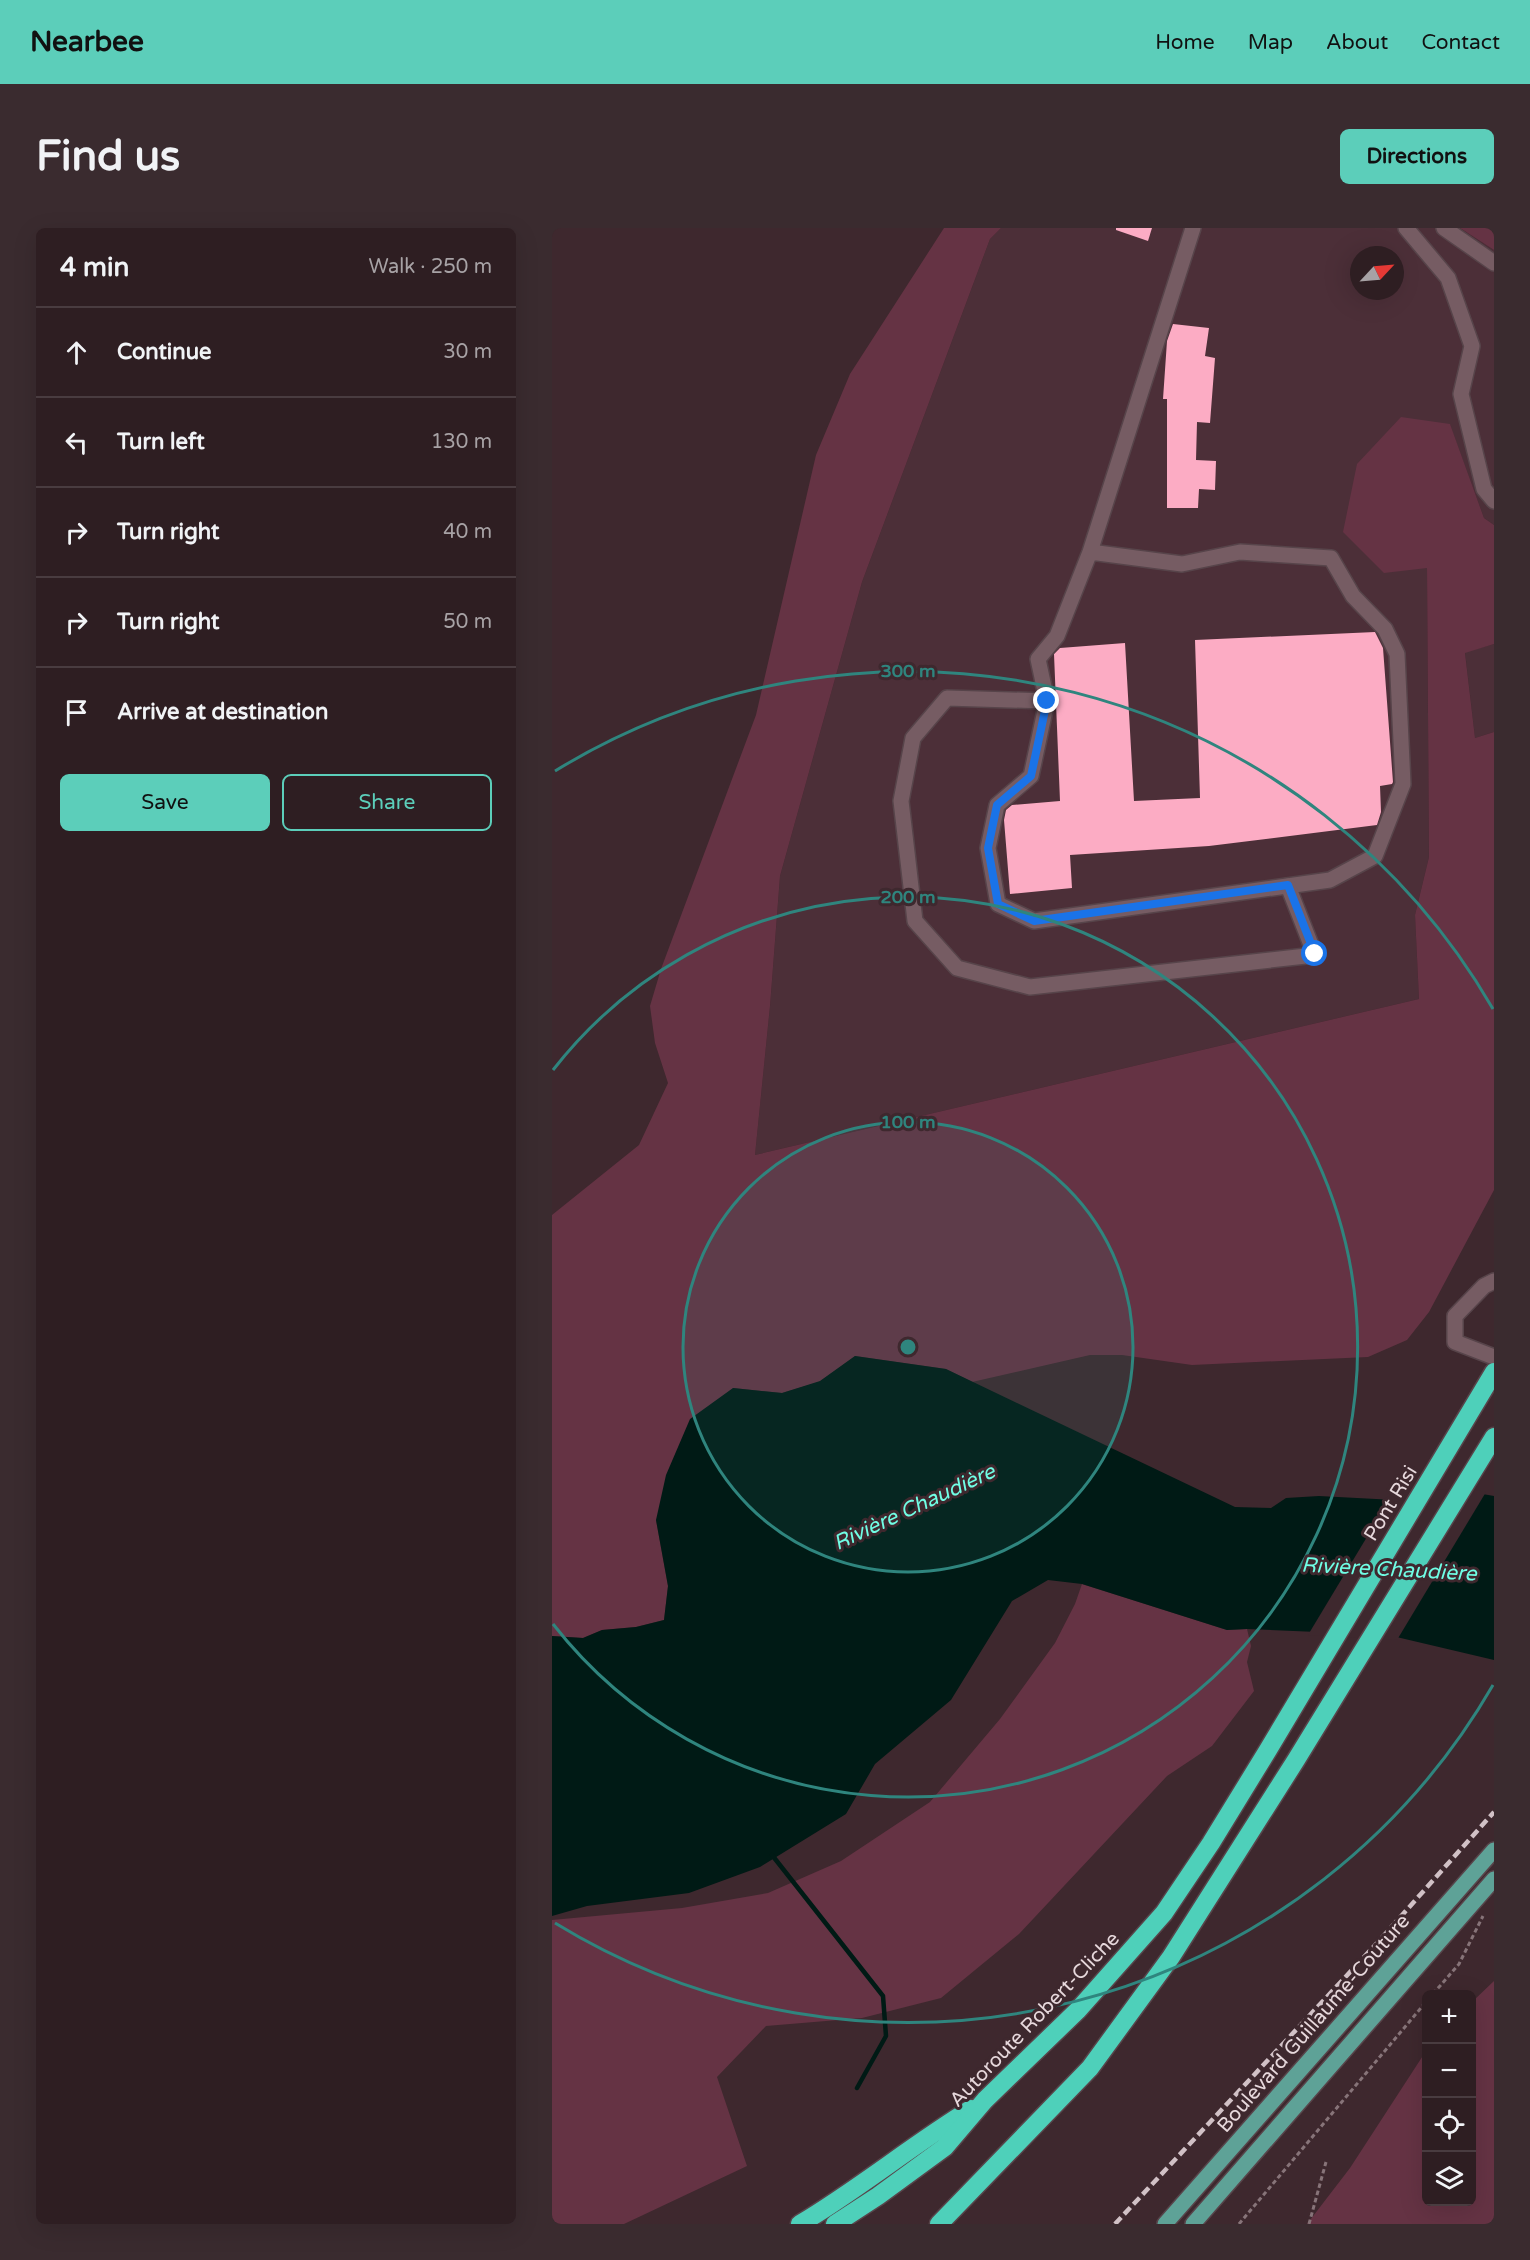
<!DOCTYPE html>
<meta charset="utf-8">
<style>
body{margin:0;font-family:"Varela Round",sans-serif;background:#3a2b2f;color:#f1f3f6}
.controls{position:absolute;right:18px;bottom:18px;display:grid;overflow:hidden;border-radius:9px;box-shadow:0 6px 24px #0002}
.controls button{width:54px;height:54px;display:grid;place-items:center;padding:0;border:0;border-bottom:2px solid #493c40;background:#2e1e22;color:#f1f3f6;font:30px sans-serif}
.compass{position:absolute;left:798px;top:18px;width:54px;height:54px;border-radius:50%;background:#2e1e22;box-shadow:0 6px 24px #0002;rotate:64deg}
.stop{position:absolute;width:18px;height:18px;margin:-14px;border:4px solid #1a73e8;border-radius:50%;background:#fff}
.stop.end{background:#1a73e8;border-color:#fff;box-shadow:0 2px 6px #0008}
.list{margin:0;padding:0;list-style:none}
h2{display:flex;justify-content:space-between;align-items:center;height:78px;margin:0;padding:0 24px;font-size:26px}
h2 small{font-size:20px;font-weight:400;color:#a7a2a5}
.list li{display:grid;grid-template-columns:39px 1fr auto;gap:18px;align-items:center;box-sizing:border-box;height:90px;padding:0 24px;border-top:2px solid #493c40}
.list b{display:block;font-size:22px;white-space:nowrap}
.list em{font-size:20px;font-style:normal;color:#a7a2a5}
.actions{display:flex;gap:12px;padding:18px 24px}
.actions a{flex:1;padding:14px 0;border:2px solid #5cceba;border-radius:9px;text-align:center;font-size:21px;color:#5cceba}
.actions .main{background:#5cceba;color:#111}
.icon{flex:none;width:33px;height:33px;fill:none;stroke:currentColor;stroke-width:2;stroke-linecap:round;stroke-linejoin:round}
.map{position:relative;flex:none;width:942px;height:1996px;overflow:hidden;border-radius:9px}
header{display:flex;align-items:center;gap:36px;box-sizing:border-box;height:84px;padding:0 30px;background:#5cceba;color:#111}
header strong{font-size:28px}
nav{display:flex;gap:33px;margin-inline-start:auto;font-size:21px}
.intro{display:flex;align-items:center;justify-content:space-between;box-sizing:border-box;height:144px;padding:0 36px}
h1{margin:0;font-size:42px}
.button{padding:15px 27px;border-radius:9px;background:#5cceba;color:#111;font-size:21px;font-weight:700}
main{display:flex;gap:36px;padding:0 36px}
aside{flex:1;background:#2e1e22;border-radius:9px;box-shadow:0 6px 24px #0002}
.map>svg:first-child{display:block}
.built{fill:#4c2f38;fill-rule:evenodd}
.green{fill:#653344}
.water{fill:#001a15}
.pier{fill:#3e282e}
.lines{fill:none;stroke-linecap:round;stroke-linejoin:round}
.stream{stroke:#001a15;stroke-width:4.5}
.building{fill:#fcacc4}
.minor-casing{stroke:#57444a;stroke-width:18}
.major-casing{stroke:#57444a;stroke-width:18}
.highway-casing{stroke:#57444a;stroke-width:21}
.path{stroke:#877479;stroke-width:3;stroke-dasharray:4.5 3;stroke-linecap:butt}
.minor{stroke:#765c63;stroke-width:15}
.major{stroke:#5ea297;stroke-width:15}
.highway{stroke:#4ed0ba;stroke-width:18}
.rail{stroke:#d1c1c6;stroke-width:4.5;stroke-dasharray:9 4.5;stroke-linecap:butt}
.route{stroke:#1a73e8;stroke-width:8}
.ring{fill:none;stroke:#2f857e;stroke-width:3}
.labels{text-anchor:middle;stroke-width:6;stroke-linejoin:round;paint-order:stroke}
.street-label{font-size:20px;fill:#e7d8dc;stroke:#3e282e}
.water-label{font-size:21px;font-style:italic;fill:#70fee5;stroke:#3e282e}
.centre{fill:#2f857e;stroke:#3e282e;stroke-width:3}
.ring-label{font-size:18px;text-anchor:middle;font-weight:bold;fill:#2f857e;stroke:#3e282e;stroke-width:6;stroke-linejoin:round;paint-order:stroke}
</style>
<header>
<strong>Nearbee</strong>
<nav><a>Home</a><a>Map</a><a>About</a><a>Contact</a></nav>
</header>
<div class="intro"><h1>Find us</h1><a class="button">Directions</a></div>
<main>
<aside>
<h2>4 min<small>Walk · 250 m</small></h2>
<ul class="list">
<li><svg class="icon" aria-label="ahead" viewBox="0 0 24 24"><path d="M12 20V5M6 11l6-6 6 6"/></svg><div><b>Continue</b></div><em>30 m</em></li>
<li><svg class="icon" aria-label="left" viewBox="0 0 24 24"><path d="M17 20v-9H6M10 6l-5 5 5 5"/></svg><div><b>Turn left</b></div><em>130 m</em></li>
<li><svg class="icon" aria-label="right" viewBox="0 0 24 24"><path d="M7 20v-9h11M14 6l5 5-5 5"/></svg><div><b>Turn right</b></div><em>40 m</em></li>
<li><svg class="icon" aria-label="right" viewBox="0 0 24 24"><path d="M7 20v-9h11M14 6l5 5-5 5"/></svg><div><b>Turn right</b></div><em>50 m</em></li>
<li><svg class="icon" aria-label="arrive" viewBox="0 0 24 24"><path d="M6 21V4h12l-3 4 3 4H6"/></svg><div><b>Arrive at destination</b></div></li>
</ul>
<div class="actions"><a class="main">Save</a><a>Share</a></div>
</aside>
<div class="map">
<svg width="942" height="1996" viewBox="0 0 942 1996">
<rect width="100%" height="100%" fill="#3e282e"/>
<g class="built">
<path d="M449 0H908L942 22V297L932 290 898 197 875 340 877 629 863 687 867 771 203 927 218 778 228 648 310 354 438 11ZM807 27H843V63H807Z"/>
<path d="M942 416V504L923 510 913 424Z"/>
</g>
<g class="green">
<path d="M392 0H449L438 11 310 354 228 648 218 778 203 927 867 771 863 687 877 629 875 340 832 345 791 304 805 236 849 189 898 196 932 290 942 297V416L913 425 923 510 942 504V962L877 1084 855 1112 816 1129 640 1137 570 1127H538L420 1154 394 1141 303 1128 267 1154 230 1165 181 1160 104 1292 116 1358 112 1392 84 1399 50 1402 31 1410 0 1408V987L87 917 116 855 103 815 98 778 109 741 204 487 264 227 298 146Z"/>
<path d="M908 0H942V22Z"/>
<path d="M530 1356 675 1402 695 1401 699 1418 695 1434 702 1463 660 1518 615 1548 467 1706 389 1770 310 1790 214 1798 165 1849 195 1938 72 1996H0V1692L130 1680 216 1665 289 1633 378 1574 448 1491 503 1415 523 1376Z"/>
<path d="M942 1753V1996H755L798 1940 874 1823V1974H920V1774Z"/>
</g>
<path class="water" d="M303 1128 394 1141 683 1279 719 1280 734 1270 767 1268 843 1272 919 1264 942 1268V1432L836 1407 695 1401 675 1402 530 1356 496 1352 460 1373 399 1472 323 1536 294 1586 208 1639 137 1665 35 1678 0 1688V1408L31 1410 50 1402 84 1399 112 1392 116 1358 104 1292 114 1247 138 1191 181 1160 230 1165 268 1153Z"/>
<path class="pier" d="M919 1261 934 1264 845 1412 756 1407 839 1269 879 1262Z"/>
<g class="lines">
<path class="stream" d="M220 1627 331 1768 334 1808 305 1860"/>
</g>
<g class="building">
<path d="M564 0H600L596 13 564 2Z"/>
<path d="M621 96 657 100 653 128 663 130 658 195 645 194 644 232 664 233 663 262 647 261 646 280H615V171H611L615 113Z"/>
<path d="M823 404 831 420 841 554 840 556 828 558 829 584 825 597 657 618 518 627 520 660 458 666 452 592 454 582 460 577 508 573 502 426 508 420 573 415 582 573 648 570 643 412Z"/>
</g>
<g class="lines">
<defs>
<g id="minor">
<path d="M854 0 896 50 920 118 909 166 932 261 942 273"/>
<path d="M892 0 942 35"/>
<path d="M538 324 630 336 688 324 779 330 801 368 833 401 845 426 851 556 823 628 778 652 482 693 446 676 436 620 445 577 479 548 495 473 486 431 505 408 538 324 641 0"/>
<path d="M495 473 395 470 361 510 349 573 363 693 405 740 478 759 763 727 736 658"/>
<path d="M942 1053 932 1058 903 1088V1114L942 1129"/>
</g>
<g id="major">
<path d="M613 1996 942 1622"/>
<path d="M641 1996 942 1651"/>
</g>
<g id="highway">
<path d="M248 1996C307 1961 360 1917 419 1881"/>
<path d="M283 1996 326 1968 393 1919 433 1872 526 1782 612 1685 659 1615 716 1522 942 1144"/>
<path d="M387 1996 538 1840 619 1729 744 1532 942 1209"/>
</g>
</defs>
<use href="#minor" class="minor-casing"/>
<use href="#major" class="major-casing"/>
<use href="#highway" class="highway-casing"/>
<g class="path">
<path d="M881 1766 907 1736 931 1688"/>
<path d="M687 1996 874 1774"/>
<path d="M757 1996 774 1934"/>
</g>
<use href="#minor" class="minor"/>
<use href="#major" class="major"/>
<use href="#highway" class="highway"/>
<path class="rail" d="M563 1996 827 1713 942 1584"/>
</g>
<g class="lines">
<path class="route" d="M495 473 479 548 445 577 436 620 446 676 482 693 736 657 763 726"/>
</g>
<circle cx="356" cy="1119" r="225" fill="#2f857e" fill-opacity=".12"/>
<g class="ring">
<circle cx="356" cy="1119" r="225"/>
<path d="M1 842A450 450 0 1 1 1 1396"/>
<path d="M941 1457A676 676 0 0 1 3 1695M3 543A676 676 0 0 1 941 781"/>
</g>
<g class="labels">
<g class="street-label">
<text transform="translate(838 1275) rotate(-59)" y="7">Pont Risi</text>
<text transform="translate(482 1791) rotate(-46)" y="7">Autoroute Robert-Cliche</text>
<text transform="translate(761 1795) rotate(-49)" y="7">Boulevard Guillaume-Couture</text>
</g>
<g class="water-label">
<text transform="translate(362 1279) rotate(-25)" y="7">Rivière Chaudière</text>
<text transform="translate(837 1341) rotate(3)" y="7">Rivière Chaudière</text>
</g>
</g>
<circle cx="356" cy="1119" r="9" class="centre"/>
<g class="ring-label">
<text x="356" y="449">300 m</text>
<text x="356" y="675">200 m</text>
<text x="356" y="900">100 m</text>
</g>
</svg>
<div class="controls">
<button>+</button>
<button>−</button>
<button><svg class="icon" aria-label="locate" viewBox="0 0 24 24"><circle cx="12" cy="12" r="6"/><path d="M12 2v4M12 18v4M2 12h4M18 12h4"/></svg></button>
<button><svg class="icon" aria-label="layers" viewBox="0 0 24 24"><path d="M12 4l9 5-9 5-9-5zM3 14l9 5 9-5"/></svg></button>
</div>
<svg class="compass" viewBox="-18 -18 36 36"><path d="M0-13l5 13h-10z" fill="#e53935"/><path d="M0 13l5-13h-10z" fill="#a7a2a5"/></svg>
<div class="stop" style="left:763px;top:726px"></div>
<div class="stop end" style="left:495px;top:473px"></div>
</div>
</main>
